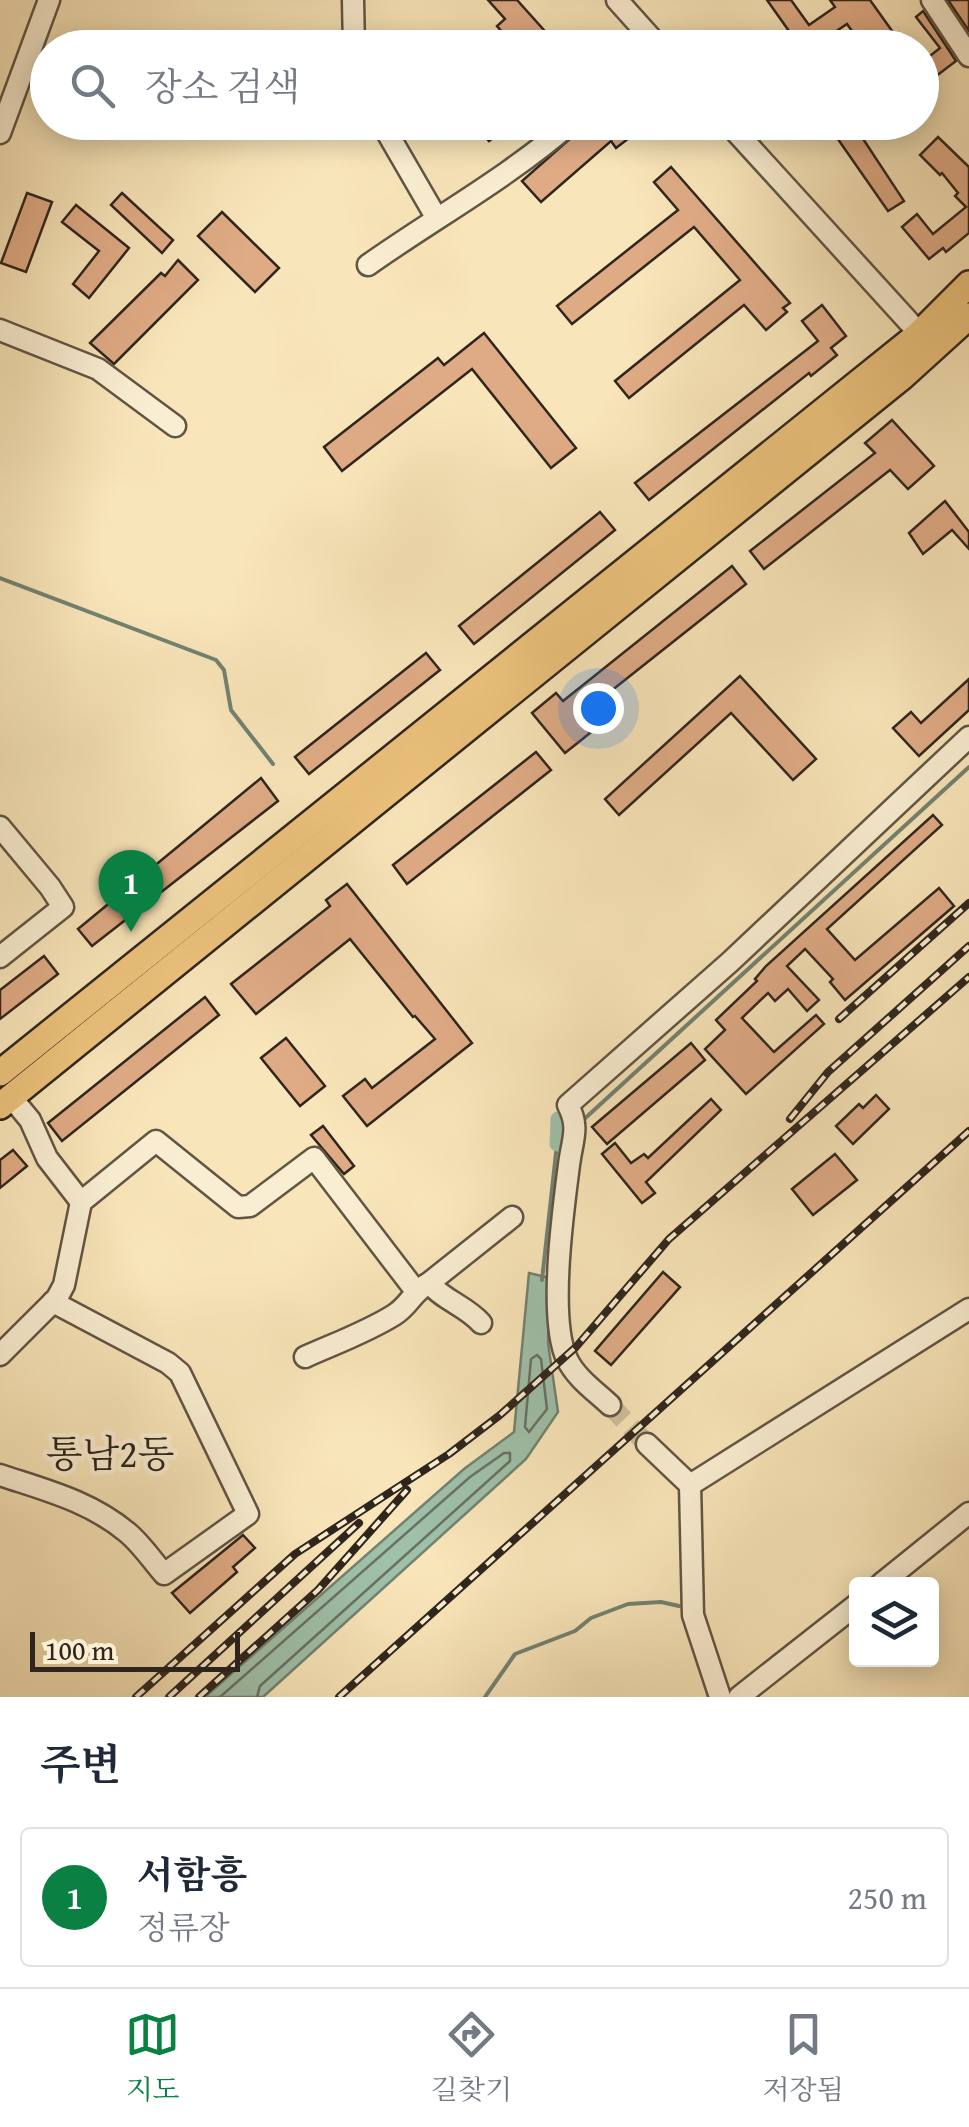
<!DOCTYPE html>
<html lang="ko">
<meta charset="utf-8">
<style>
body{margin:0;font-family:"Gentium Book Plus","Noto Serif KR",serif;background:#f2f2f3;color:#1f2937}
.controls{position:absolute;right:30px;bottom:30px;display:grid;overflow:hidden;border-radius:10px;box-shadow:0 5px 25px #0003}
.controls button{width:90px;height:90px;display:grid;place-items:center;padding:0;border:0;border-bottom:2px solid #e0e1e3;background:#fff;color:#1f2937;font:50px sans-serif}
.scale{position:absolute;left:30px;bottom:25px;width:210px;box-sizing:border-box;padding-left:10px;border:5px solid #2f251d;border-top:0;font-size:28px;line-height:35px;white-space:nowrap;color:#2f251d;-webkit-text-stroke:8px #faeed2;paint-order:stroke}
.you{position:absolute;left:598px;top:708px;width:35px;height:35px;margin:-25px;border:8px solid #fff;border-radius:50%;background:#1a73e8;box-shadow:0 0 0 15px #1a73e833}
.badge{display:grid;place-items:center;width:65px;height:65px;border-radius:50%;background:#0b8043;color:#fff;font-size:32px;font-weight:700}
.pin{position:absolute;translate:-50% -82px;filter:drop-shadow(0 2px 5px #0008)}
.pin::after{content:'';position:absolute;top:52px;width:35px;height:30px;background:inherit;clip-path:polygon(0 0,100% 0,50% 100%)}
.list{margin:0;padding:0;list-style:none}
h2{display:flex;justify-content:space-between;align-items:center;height:130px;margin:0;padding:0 40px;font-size:42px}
h2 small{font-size:32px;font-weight:400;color:#747a83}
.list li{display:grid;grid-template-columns:65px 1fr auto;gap:30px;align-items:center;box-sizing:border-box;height:140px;margin:0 20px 20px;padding:0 20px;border:2px solid #e0e1e3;border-radius:10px}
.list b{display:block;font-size:38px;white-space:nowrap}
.list p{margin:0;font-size:32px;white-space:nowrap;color:#747a83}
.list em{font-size:32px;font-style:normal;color:#747a83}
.icon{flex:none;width:55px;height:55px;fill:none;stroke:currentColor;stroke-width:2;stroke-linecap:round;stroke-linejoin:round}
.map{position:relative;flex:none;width:969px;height:1697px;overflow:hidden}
.search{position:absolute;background:#fff;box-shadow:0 5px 25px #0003;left:30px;right:30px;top:30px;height:110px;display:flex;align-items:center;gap:25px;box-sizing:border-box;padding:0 35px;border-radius:55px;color:#747a83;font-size:38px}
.sheet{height:290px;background:#fff}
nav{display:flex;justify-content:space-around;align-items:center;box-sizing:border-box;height:140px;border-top:2px solid #e0e1e3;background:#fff;font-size:28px;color:#747a83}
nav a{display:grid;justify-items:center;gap:5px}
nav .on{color:#0b8043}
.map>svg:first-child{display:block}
.water{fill:#9fc0a9;stroke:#728271;stroke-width:2.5}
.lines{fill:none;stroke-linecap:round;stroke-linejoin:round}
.shore{stroke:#677263;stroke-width:2.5}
.stream{stroke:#728271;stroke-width:4}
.canal{stroke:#9fc0a9;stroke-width:15}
.building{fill:#dfab85;stroke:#2f251d;stroke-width:2.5}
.minor-tunnel{stroke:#d0bf9a;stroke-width:20;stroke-dasharray:20 10;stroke-linecap:butt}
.minor-casing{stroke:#615544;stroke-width:25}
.major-casing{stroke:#2f251d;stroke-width:30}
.minor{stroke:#faeed2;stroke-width:20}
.major{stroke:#ecc27c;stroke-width:25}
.rail-casing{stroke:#2f251d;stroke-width:8}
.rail{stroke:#faeed2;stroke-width:4;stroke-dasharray:11;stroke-linecap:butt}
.labels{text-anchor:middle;stroke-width:9;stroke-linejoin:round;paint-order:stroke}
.neighbourhood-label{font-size:38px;fill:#2f251d;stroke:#faeed2}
</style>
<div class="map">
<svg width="969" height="1697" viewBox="0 0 969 1697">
<rect width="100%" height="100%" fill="#f8e5b9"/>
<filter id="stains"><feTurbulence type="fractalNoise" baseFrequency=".002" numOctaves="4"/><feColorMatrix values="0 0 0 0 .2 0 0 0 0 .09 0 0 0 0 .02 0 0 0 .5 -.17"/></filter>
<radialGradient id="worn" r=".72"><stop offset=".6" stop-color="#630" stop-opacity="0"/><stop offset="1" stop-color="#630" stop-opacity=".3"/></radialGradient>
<path class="water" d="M529 1273 550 1278 548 1343 558 1412 526 1459 263 1697H205L464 1469 514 1432Z"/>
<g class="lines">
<g class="shore">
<path d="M537 1355 541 1359 547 1409 529 1432 525 1427 531 1359Z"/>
<path d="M220 1697 470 1477 504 1453H510V1461L260 1686 257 1697"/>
</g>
<g class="stream">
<path d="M0 578 216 660 224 670 231 710 273 764"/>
<path d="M581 1122 969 767"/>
<path d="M542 1280 557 1144 567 1135"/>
<path d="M485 1697 515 1654 575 1631 591 1618 628 1604 661 1602 679 1606"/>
</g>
<path class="canal" d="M557 1144 558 1119"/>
</g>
<g class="building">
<path d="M488 0H517L560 48H516L497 26 505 19Z"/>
<path d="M767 0H791L809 25 835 7 830 0H870L895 35 878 48H864L847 24 820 42 824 48H801Z"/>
<path d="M948 0H969V31Z"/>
<path d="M923 11 956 61 927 83 922 76V62L940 48 916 17Z"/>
<path d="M473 122H515L489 141Z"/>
<path d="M589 122H650L616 148 611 141 541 202 522 181Z"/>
<path d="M826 122H852L904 201 888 211Z"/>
<path d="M938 137 969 167V233L946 252 943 248 929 259 902 227 917 214 933 234 966 207 955 196 958 193 942 173 940 175 920 155Z"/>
<path d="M671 167 790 303 783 308 787 312 766 330 744 305 629 398 615 381 740 280 694 227 572 324 557 306 678 210 654 182Z"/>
<path d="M27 193 52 202 26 272 1 263Z"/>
<path d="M122 193 173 240 162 253 111 205Z"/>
<path d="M76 205 129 248 89 298 73 284 99 251 62 222Z"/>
<path d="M222 212 279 268 255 292 198 236Z"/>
<path d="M178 260 198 280 114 364 90 343 161 273 165 276Z"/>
<path d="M822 305 846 336 831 348 837 355 811 376 809 373 649 500 635 483 818 341 802 321Z"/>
<path d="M484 333 576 448 551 468 472 369 342 471 324 447 438 358 444 365Z"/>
<path d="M892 420 934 466 908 489 890 470 764 569 750 551 875 453 865 443Z"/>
<path d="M945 501 969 532V549L952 530 923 554 909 533Z"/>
<path d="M600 512 615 530 474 644 459 626Z"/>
<path d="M732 566 746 584 577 718 590 733 565 753 532 713 556 693 563 701Z"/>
<path d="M426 653 440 670 309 774 295 757Z"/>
<path d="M740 676 816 759 793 780 731 713 619 815 605 799Z"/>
<path d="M969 679V710L919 756 893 728 911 712 921 723Z"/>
<path d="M536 752 551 770 407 884 393 865Z"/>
<path d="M261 778 278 801 92 946 78 929Z"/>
<path d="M933 815 942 825 827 929 855 960 939 888 954 906 845 1000 830 982 833 979 805 949 787 966 819 1000 807 1011 788 989 775 1001 768 993 742 1018 774 1052 816 1015 824 1024 746 1094 705 1049 725 1030 716 1020 757 981 755 979 766 966Z"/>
<path d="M347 884 472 1043 367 1126 343 1096 365 1079 372 1088 435 1039 415 1016 413 1017 350 939 256 1014 231 984 330 906 326 900Z"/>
<path d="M44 956 58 974 0 1019V990Z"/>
<path d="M205 997 219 1015 62 1141 48 1123Z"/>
<path d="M286 1038 325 1086 300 1106 261 1058Z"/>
<path d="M691 1043 705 1060 607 1144 592 1127Z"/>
<path d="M876 1095 889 1109 853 1144 836 1126 859 1104 863 1108Z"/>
<path d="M711 1099 721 1110 646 1182 655 1193 642 1203 602 1154 615 1143 631 1163 644 1154 648 1158Z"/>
<path d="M323 1126 354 1166 344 1174 311 1135Z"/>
<path d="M13 1150 27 1166 0 1188V1160Z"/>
<path d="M835 1154 857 1180 813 1215 792 1189Z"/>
<path d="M663 1272 680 1287 611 1365 595 1351Z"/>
<path d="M243 1535 255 1548 233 1567 237 1572 190 1613 172 1593Z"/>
</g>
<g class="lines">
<path class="minor-tunnel" d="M610 1405 647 1444"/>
<defs>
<g id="minor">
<path d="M353 0 354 48"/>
<path d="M617 0 660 48"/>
<path d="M932 0 969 56"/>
<path d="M381 122 436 217"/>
<path d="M727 122 929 344"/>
<path d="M0 133 49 0"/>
<path d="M368 265C436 217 509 177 572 122"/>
<path d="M0 330 98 369 175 426"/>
<path d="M0 827 50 887 63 907 0 957"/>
<path d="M11 1097 30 1120 47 1158 81 1202"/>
<path d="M429 1283C443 1300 466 1306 481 1323"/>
<path d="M0 1355 57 1298 64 1285 81 1202 156 1141 238 1207 250 1206 314 1158 415 1290"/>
<path d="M305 1357C334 1344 367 1332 394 1315 409 1306 413 1291 429 1283L512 1217"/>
<path d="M610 1405C595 1391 576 1378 567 1359 548 1319 563 1211 569 1165 572 1140 580 1128 568 1105L730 962 969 737"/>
<path d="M647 1444 690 1485 693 1615 720 1697"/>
<path d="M0 1475C45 1490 90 1501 128 1533 141 1544 152 1560 164 1574L248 1514 180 1373 168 1363 53 1302"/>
<path d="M690 1485 969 1309"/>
<path d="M881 1584 969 1513"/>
<path d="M739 1697 856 1605"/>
</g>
<g id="major">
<path d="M0 1073 918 335 969 284"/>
<path d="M0 1106 903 376 969 316"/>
</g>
</defs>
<use href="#minor" class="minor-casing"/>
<use href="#major" class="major-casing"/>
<use href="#minor" class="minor"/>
<use href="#major" class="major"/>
<defs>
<g id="rail">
<path d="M839 1019 969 903"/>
<path d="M790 1119 828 1072 969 946"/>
<path d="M136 1697 295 1554 449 1454 500 1415 576 1347 669 1239 969 977"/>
<path d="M169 1697 359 1523"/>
<path d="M199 1697 318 1590 407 1490"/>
<path d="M339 1697 969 1131"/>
</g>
</defs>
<use href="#rail" class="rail-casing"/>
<use href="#rail" class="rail"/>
</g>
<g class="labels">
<g class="neighbourhood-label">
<text x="110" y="1467">통남2동</text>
</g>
</g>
<rect width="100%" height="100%" filter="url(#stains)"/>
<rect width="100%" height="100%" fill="url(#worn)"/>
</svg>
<div class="controls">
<button><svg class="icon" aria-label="layers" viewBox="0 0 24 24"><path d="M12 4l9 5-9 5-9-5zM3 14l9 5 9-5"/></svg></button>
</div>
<div class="scale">100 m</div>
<div class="you"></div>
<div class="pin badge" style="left:131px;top:932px">1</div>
<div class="search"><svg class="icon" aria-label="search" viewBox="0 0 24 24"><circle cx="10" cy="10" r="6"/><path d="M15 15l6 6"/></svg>장소 검색</div>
</div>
<section class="sheet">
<h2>주변<small></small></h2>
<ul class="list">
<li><span class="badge">1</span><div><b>서함흥</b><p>정류장</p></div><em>250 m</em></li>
</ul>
</section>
<nav>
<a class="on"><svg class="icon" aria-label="map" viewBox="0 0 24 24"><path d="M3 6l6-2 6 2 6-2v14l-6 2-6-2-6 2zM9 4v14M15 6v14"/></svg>지도</a>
<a><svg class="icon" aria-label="directions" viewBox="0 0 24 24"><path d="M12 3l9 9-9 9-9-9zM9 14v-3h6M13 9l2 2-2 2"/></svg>길찾기</a>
<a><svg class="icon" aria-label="saved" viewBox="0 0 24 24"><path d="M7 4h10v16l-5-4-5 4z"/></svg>저장됨</a>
</nav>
